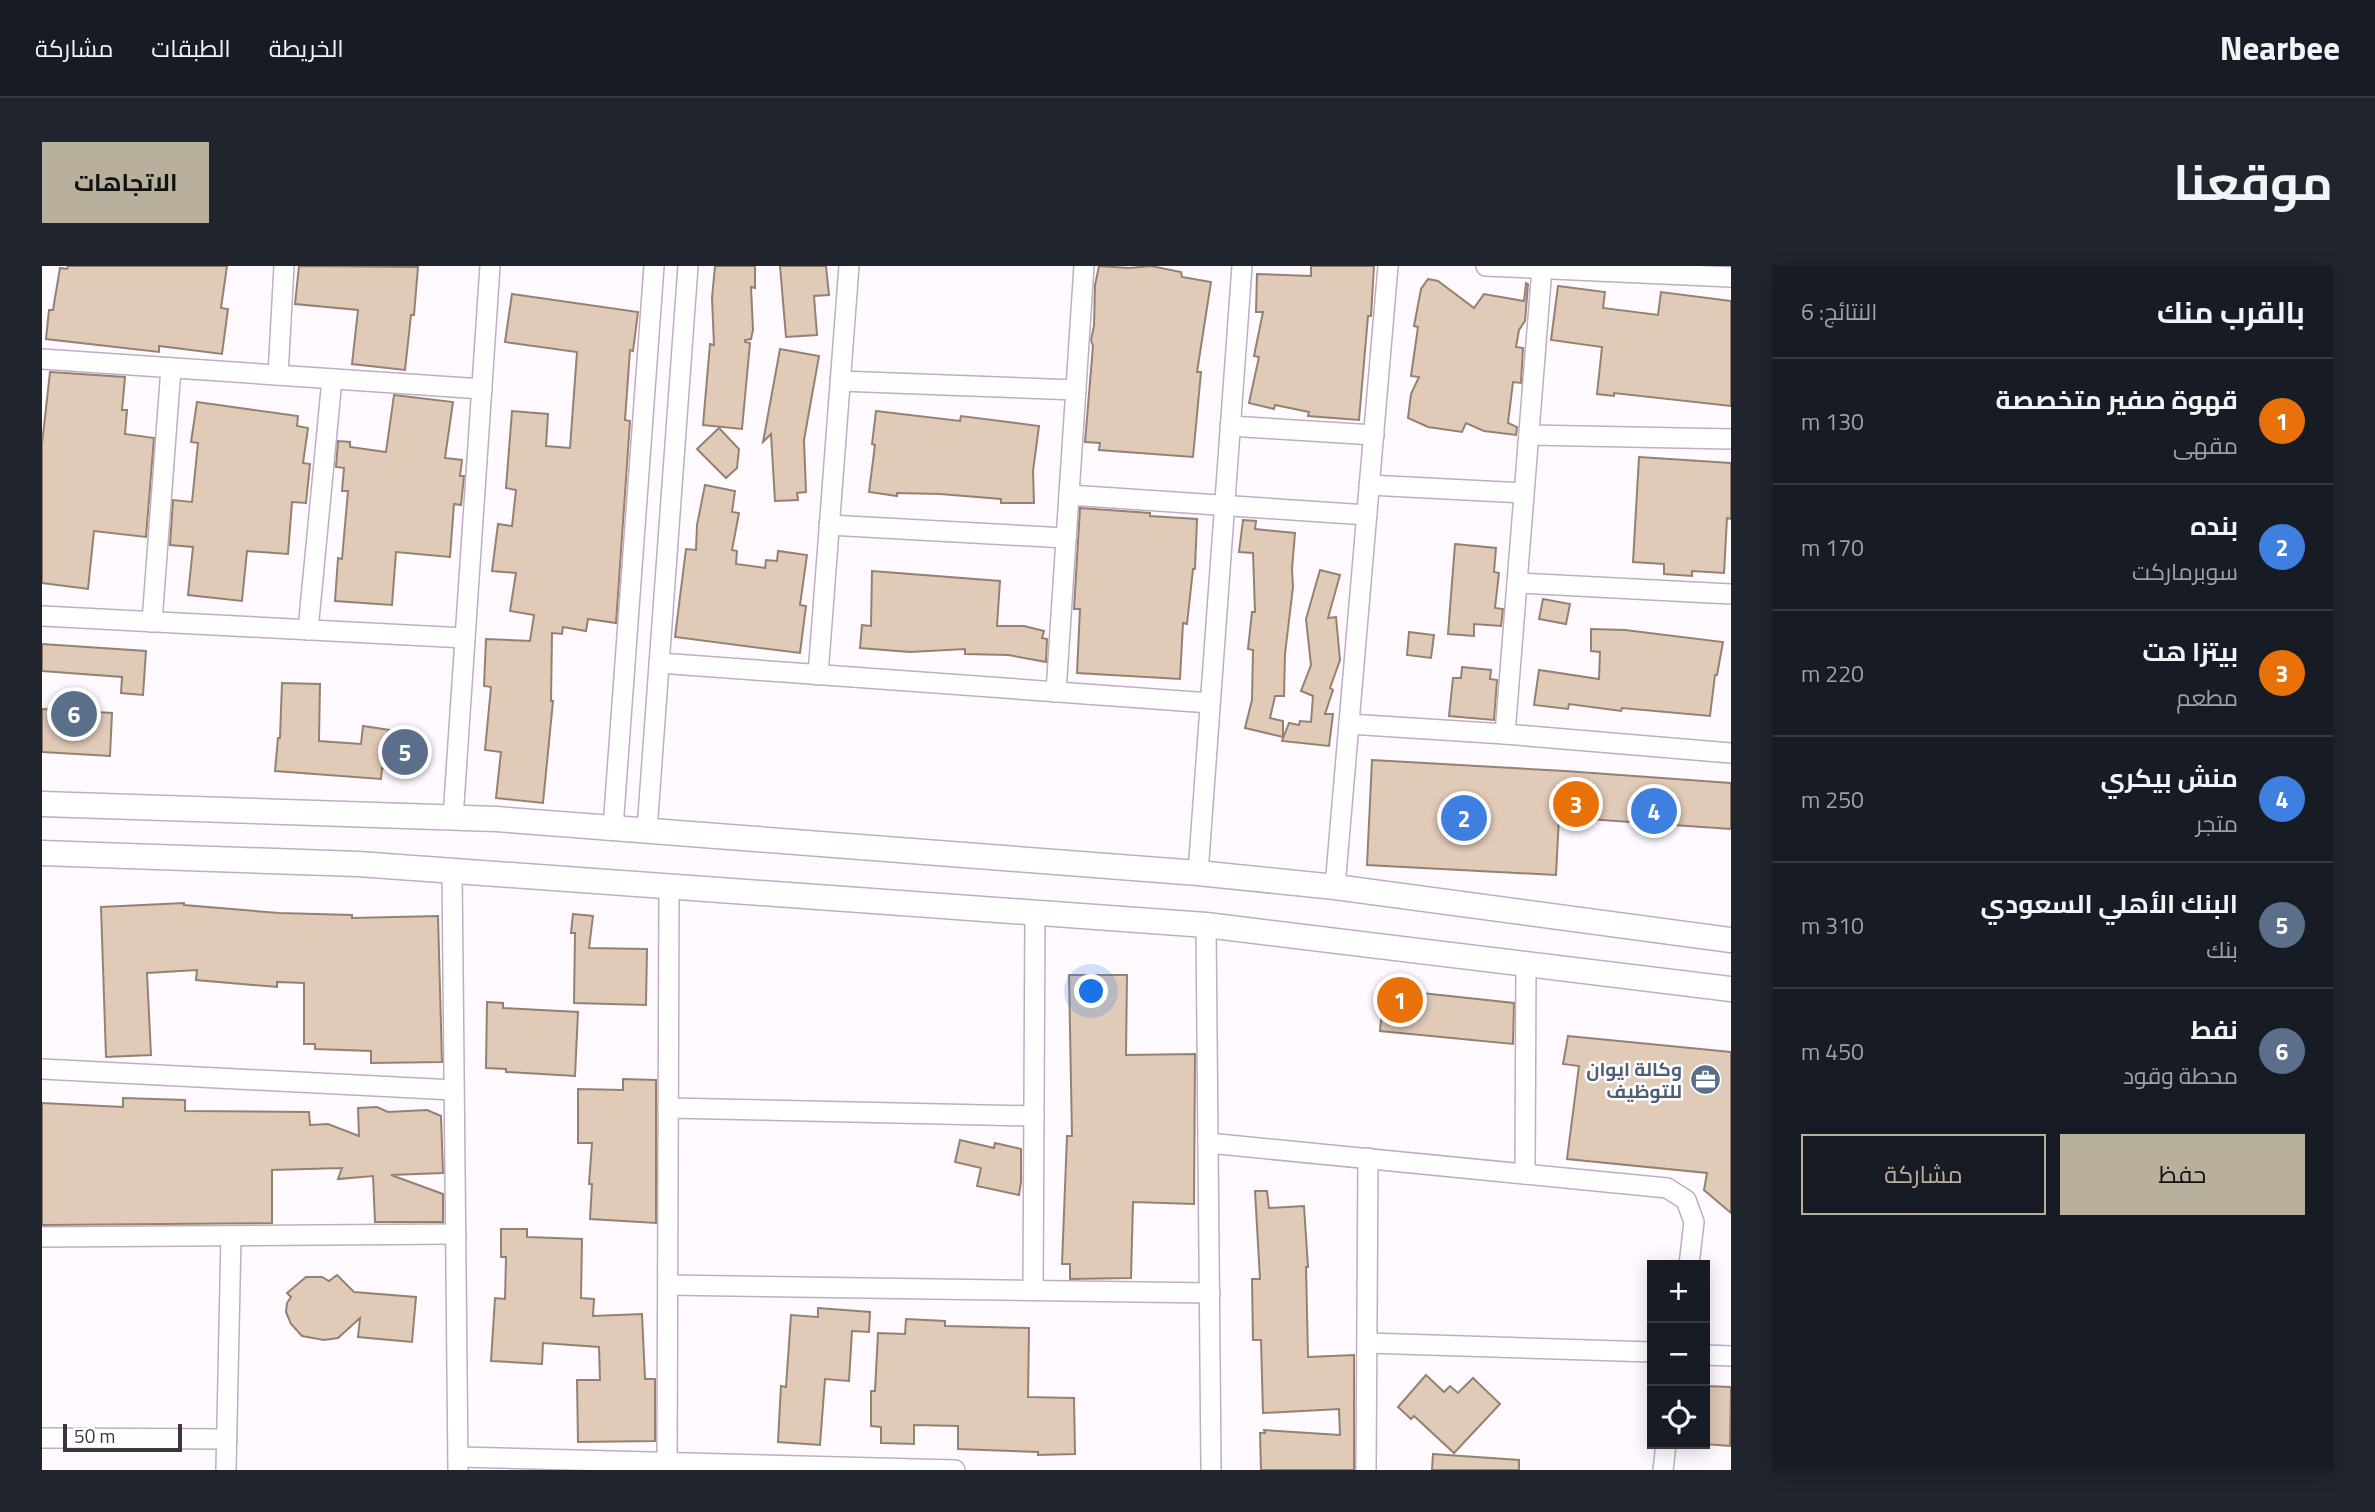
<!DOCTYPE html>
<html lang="ar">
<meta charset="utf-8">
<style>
body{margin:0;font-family:"Titillium Web",Cairo,sans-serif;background:#20242c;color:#f1f3f6;direction:rtl}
.controls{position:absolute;right:21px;bottom:21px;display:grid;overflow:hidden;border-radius:0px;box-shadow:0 4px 18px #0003}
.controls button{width:63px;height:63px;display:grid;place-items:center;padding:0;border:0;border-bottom:2px solid #363941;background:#171b24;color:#f1f3f6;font:35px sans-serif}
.scale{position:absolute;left:21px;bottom:18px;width:119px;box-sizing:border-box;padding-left:7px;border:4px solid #3c353d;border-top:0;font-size:19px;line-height:24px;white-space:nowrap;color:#3c353d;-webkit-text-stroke:5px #fff;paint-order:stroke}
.you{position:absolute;left:1050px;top:726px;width:24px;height:24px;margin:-18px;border:5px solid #fff;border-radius:50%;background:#1a73e8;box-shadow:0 0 0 10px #1a73e833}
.badge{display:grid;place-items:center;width:46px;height:46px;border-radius:50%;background:#b8b09c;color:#fff;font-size:23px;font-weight:700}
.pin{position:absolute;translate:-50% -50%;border:4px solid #fff;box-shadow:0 2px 7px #0006}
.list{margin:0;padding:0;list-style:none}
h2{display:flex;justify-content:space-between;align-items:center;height:91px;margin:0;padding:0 28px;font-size:30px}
h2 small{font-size:23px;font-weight:400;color:#9ea1a6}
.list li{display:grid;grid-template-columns:46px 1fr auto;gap:21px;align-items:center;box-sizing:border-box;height:126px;padding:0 28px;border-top:2px solid #363941}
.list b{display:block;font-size:26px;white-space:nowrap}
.list p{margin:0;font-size:23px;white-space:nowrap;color:#9ea1a6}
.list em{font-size:23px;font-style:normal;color:#9ea1a6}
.actions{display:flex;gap:14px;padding:21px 28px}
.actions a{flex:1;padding:16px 0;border:2px solid #b8b09c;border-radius:0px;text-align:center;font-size:24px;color:#b8b09c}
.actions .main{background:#b8b09c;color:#111}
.icon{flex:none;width:38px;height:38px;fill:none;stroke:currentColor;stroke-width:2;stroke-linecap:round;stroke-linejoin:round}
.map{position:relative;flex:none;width:1689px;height:1204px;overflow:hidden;direction:ltr;border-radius:0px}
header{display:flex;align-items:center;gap:42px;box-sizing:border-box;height:98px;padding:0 35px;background:#171b24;border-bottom:2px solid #363941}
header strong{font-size:33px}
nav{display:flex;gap:38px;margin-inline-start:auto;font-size:24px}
.intro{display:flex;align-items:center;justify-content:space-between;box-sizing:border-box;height:168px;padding:0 42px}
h1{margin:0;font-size:49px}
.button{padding:18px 32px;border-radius:0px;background:#b8b09c;color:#111;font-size:24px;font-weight:700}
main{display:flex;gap:42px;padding:0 42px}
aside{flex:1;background:#171b24;border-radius:0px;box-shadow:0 4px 18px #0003}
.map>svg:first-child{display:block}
.building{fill:#e0cab8;stroke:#968171;stroke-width:2}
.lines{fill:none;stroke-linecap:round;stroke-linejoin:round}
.minor-casing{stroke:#bfadc2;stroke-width:22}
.major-casing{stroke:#bfadc2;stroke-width:27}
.minor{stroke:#fff;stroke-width:19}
.major{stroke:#fff;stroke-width:24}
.labels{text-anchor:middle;stroke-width:5;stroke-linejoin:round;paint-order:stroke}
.service-label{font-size:19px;font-weight:bold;fill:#4e5e75;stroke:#fff;text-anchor:end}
</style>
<header>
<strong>Nearbee</strong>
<nav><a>الخريطة</a><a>الطبقات</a><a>مشاركة</a></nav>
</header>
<div class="intro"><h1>موقعنا</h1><a class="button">الاتجاهات</a></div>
<main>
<aside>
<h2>بالقرب منك<small>النتائج: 6</small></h2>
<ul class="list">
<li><span class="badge" style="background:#e8710a">1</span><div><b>قهوة صفير متخصصة</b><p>مقهى</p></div><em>130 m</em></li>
<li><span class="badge" style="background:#3f7fe0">2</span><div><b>بنده</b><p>سوبرماركت</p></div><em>170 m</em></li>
<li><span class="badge" style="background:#e8710a">3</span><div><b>بيتزا هت</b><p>مطعم</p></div><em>220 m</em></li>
<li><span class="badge" style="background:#3f7fe0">4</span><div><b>منش بيكري</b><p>متجر</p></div><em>250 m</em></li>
<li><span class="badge" style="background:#5c6f8a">5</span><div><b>البنك الأهلي السعودي</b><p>بنك</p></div><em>310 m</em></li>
<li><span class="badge" style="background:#5c6f8a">6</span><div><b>نفط</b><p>محطة وقود</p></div><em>450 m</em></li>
</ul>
<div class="actions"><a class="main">حفظ</a><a>مشاركة</a></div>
</aside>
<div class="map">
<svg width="1689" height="1204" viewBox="0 0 1689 1204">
<rect width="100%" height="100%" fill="#fefaff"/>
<g class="building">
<path d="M26 0H185L179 42 186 43 180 88 117 80V86L4 73 7 44H11L18 2 25 3Z"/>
<path d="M257 0 376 1 372 49H369L363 104 310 98 316 44 253 38Z"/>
<path d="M673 0H713V22L709 21 711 64 709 73 703 74V76L708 77 700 163 661 159 668 78 672 79 670 32Z"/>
<path d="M738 0H784L787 29 772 30 775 69 744 71Z"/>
<path d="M1057 0 1087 2 1109 0 1139 6 1140 11 1169 16 1155 106H1159L1151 191 1057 184 1058 177 1043 176 1051 80 1049 74 1052 60 1053 19Z"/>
<path d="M1269 0H1332L1329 50H1326L1317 154 1266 150 1267 146 1233 139 1232 143 1207 137 1217 91 1212 90 1221 46H1214L1215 8 1269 10Z"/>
<path d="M1386 13 1396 15 1432 42 1442 28 1482 35 1484 17 1486 18 1483 55 1477 64 1474 81 1481 82 1479 117 1471 116 1466 157 1475 161 1474 169 1442 165 1424 157 1420 166 1386 161 1366 152 1369 128 1377 111 1369 110 1376 61 1372 60 1379 23Z"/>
<path d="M1516 20 1563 26 1561 42 1616 49 1619 26 1689 35V140L1572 127V130L1555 128 1560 81 1509 74Z"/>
<path d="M470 28 596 46 591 85 588 84 583 154 588 155 574 357 546 353 544 365 521 361 520 368 510 367 509 435H511L501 537 454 532 459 486 443 484 449 421 442 420 444 373 488 375 492 349 468 345 474 307 450 305 456 258 470 260 474 224 464 222 470 145 506 148 504 180 528 182 535 86 463 76Z"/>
<path d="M738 83 777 90 762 174 764 226 755 227 756 234 733 235 729 168 721 176Z"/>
<path d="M8 106 83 111 80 144H85L83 168 112 172 104 271 52 265 46 323 0 317V178Z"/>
<path d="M352 129 411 136 403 192 420 194 418 210H422L419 239 412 238 408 291 354 286 350 339 293 335 296 292 300 293 306 225H300L302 202 294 201 296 175 308 176V181L344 186Z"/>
<path d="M155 136 256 150 255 160 266 162 261 197 268 198 264 237 250 236 246 288 205 285 200 335 146 329 151 281 128 279 131 234 150 236 156 177 149 176Z"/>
<path d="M834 145 918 155 919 150 997 160 991 205 992 237H959V233L898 228 855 227V230L827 226 833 179 830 178Z"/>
<path d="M677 162 697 183 695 202 684 212 655 183Z"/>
<path d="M1597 191 1689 197V253L1685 252 1682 307 1650 305V310L1622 308V298L1591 296Z"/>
<path d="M663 219 693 225 690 246 697 247 690 284 695 285 694 298 723 302 724 294 735 295 736 285 765 289 758 339 764 340 758 387 633 371 644 283 654 284 655 259Z"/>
<path d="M1038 242 1108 247V250L1155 253 1153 303H1151L1145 358 1141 357 1138 413 1035 407 1038 343H1032Z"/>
<path d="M1201 254 1214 255 1213 263 1253 267 1250 303 1251 321 1243 388 1242 430H1233L1228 452 1241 455V471L1203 462 1210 434 1211 384 1206 383 1210 346H1213L1211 287 1197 286Z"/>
<path d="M1413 278 1454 282 1452 306 1457 307 1453 342 1461 343 1459 360 1432 358V370L1406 368Z"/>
<path d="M1278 304 1298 309 1286 352 1294 351 1298 394 1288 422 1291 424 1283 448H1291L1287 480 1240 475 1247 457 1257 459 1258 455 1269 456 1271 430 1259 425 1269 399 1264 353Z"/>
<path d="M830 305 958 315 955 360H982L1002 365 1000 372 1005 373 1004 396 966 389 923 388V383L868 386 818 382 820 359 829 360Z"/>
<path d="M1501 333 1528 338 1524 358 1497 353Z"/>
<path d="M1549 363 1583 364 1681 376 1675 409H1673L1668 450 1580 442 1579 445 1527 438 1526 443 1492 439 1497 404 1557 413 1558 386 1549 385Z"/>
<path d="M1367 366 1392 369 1389 392 1365 389Z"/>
<path d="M0 378 104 385 101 429 79 427 80 411 0 405Z"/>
<path d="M1420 401 1449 404 1448 413 1455 414 1452 454 1407 450 1411 412H1419Z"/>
<path d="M240 417 278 418 277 475 319 478 321 460 381 469 379 506 340 502 339 513 233 505 236 472H238Z"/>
<path d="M0 443 70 447 68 490 0 486Z"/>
<path d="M1330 494 1523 505 1689 517V563L1517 551 1514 609 1325 599Z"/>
<path d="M142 637V639L237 647 310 649V652L396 650 400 796 329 797V785L273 783V778H262V717L235 716V721L154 714 155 704 105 707 109 789 64 791 59 641Z"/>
<path d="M531 648 551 650 547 682 605 683 604 739 532 737 533 667H529Z"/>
<path d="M1027 709H1085L1084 789 1153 788 1152 938 1091 936 1089 1012 1028 1013V998H1020L1025 870H1030Z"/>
<path d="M1342 723 1472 737 1471 778 1338 765Z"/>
<path d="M445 736 461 737V742L536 746 533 810 464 806V803L444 802Z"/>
<path d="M1526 770 1689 786V947L1662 924 1665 907 1525 893 1537 800 1521 798Z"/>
<path d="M581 813 614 814V957L548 953 550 918H547L550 877H536V823L581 824Z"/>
<path d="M81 832 143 834V845L267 846 268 859 286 858 317 870 316 842 335 841 346 846 385 844 399 850 401 907 349 909 401 928V956H333L331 910 296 913 300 902 230 904V957L0 959V837L81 841Z"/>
<path d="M918 874 952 882 953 877 979 883V916L977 929 935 920 939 902 913 896Z"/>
<path d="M1213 925H1225L1227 942 1262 940 1266 1001H1264L1266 1091 1312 1089V1204H1219L1218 1167H1223L1222 1164 1298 1169 1297 1143 1221 1147 1219 1074H1211L1210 1013H1218Z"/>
<path d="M459 963H485V971L540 973 539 1032 552 1033 551 1050 600 1048 603 1113H613V1175L536 1176 535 1114H558L557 1081 501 1077 500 1098 449 1095 453 1032 463 1033 464 991H459Z"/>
<path d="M295 1009 312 1026 374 1031 370 1076 316 1071 318 1052 296 1072 282 1074 260 1070 249 1058 244 1046 245 1037 249 1031 245 1027 264 1011H280L287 1015Z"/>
<path d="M776 1042 828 1046 827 1066 810 1065 807 1115 783 1113 778 1179 736 1176 739 1120 744 1121 749 1049 776 1051Z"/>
<path d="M864 1053 903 1055V1060L987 1062 986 1131 1032 1132 1033 1188 996 1189V1186L916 1183V1160L872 1159V1178L839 1177V1161L829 1160V1125H833L836 1067 863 1068Z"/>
<path d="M1384 1109 1402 1126 1408 1120 1416 1127 1431 1112 1458 1138 1412 1187 1372 1150 1369 1153 1356 1141Z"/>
<path d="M1663 1120 1689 1121 1688 1180 1663 1178Z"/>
<path d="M1391 1188 1477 1194V1204H1390Z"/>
</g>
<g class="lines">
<defs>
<g id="minor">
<path d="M1444 0 1689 11"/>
<path d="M0 93 440 123"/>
<path d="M236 109 242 0"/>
<path d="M798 115 1034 124"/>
<path d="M1188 160 1332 169"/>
<path d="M1487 169 1689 173"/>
<path d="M1327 219 1482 227"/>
<path d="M1027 229 1325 249"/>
<path d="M787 259 1024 272"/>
<path d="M1475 317 1689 328"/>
<path d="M0 350 423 372"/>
<path d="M110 356 129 102"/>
<path d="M266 364 290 113"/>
<path d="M617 397 1168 437"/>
<path d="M776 409 807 0"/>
<path d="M1014 426 1042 0"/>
<path d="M1307 458 1463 468 1689 487"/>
<path d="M1463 468 1500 2"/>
<path d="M411 552 448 0"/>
<path d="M571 562 612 0"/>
<path d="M605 564 646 0"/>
<path d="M410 604 416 1204"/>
<path d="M1156 607 1200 0"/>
<path d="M1293 621 1346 0"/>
<path d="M1164 659 1169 1204"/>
<path d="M0 803 412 824"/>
<path d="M626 842 992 850"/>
<path d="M1166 877 1625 922 1644 934 1652 956 1647 999"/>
<path d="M1483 908 1484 698"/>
<path d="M0 971 414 968"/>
<path d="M626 1019 1168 1027"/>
<path d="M991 1024 993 647"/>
<path d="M1325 1077 1610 1086"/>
<path d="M1663 1089 1689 1090"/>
<path d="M0 1172 185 1173"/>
<path d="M416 1191 913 1204"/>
<path d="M184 1204 189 970"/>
<path d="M625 1204 627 620"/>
<path d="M1324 1204 1326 892"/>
<path d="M1621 1204 1624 1178"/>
</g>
<g id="major">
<path d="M0 538 454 553 1156 607 1293 621 1689 674"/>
<path d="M0 587 316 598 1164 659 1689 723"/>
</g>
</defs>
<use href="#minor" class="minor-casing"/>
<use href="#major" class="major-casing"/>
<use href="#minor" class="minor"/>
<use href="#major" class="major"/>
</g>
<defs>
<symbol id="office-disc" viewBox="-11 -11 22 22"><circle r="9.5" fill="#5c6f8a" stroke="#fff"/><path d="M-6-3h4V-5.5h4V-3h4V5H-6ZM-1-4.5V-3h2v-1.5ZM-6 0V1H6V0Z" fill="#fff"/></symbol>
</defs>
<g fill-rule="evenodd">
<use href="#office-disc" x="1646" y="796" width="35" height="35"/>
</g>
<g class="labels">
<g class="service-label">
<text x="1640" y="810">وكالة ايوان<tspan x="1640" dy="22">للتوظيف</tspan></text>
</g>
</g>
</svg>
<div class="controls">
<button>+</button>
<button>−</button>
<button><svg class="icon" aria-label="locate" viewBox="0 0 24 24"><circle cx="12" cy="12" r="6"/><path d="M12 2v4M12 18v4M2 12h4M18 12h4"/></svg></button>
</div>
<div class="scale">50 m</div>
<div class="you"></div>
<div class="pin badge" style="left:1358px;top:734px;background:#e8710a">1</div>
<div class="pin badge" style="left:1422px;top:552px;background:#3f7fe0">2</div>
<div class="pin badge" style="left:1534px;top:538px;background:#e8710a">3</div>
<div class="pin badge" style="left:1612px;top:545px;background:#3f7fe0">4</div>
<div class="pin badge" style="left:363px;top:486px;background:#5c6f8a">5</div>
<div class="pin badge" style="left:32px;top:448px;background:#5c6f8a">6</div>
</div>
</main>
